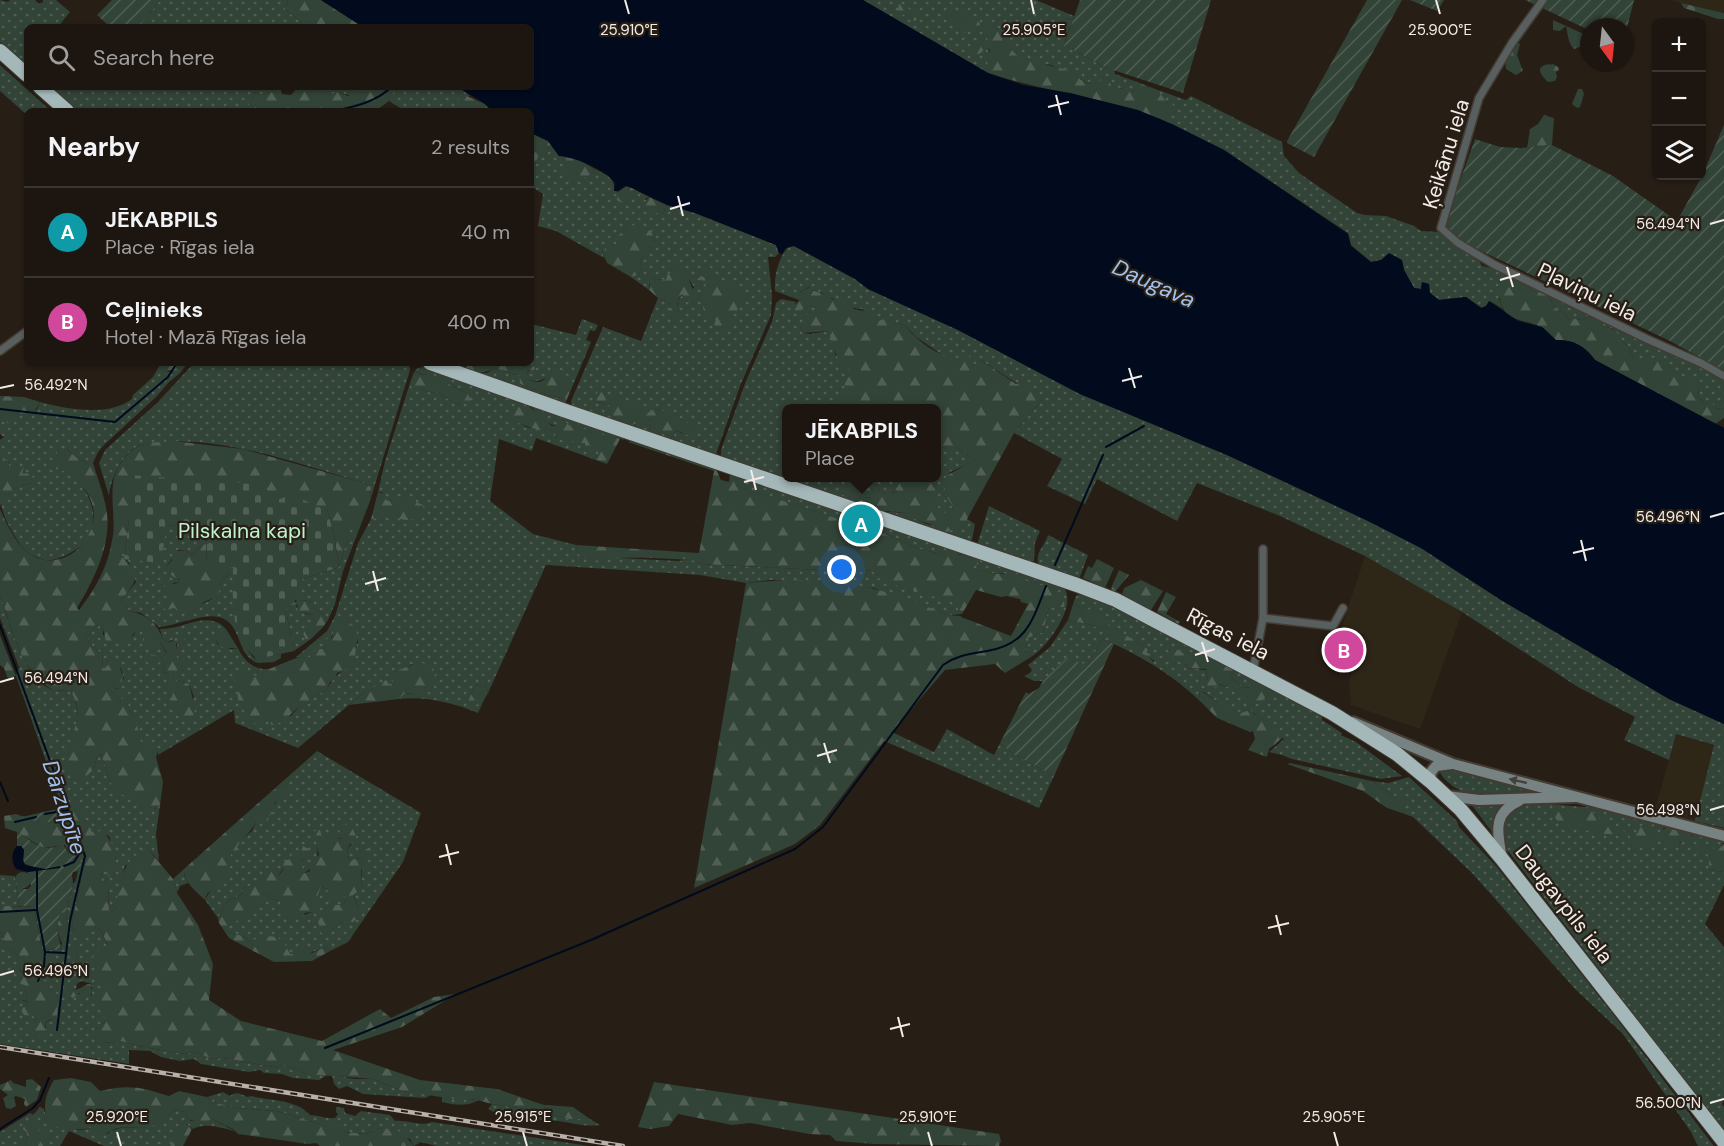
<!DOCTYPE html>
<meta charset="utf-8">
<style>
body{margin:0;font-family:"DM Sans",sans-serif;background:#2a231e;color:#f1f3f6}
.controls{position:absolute;right:18px;top:18px;display:grid;overflow:hidden;border-radius:9px;box-shadow:0 2px 4px #0004}
.controls button{width:54px;height:54px;display:grid;place-items:center;padding:0;border:0;border-bottom:2px solid #3b3530;background:#1d1610;color:#f1f3f6;font:30px sans-serif}
.compass{position:absolute;left:1580px;top:18px;width:54px;height:54px;border-radius:50%;background:#1d1610;box-shadow:0 2px 4px #0004;rotate:165deg}
.you{position:absolute;left:842px;top:570px;width:21px;height:21px;margin:-15px;border:4px solid #fff;border-radius:50%;background:#1a73e8;box-shadow:0 0 0 9px #1a73e833}
.badge{display:grid;place-items:center;width:39px;height:39px;border-radius:50%;background:#b5acf8;color:#fff;font-size:20px;font-weight:700}
.pin{position:absolute;translate:-50% -50%;border:3px solid #fff;box-shadow:0 2px 6px #0006}
.popup{position:absolute;left:782px;top:404px;width:159px;height:78px;box-sizing:border-box;display:grid;place-content:center;border-radius:9px;background:#1d1610;filter:drop-shadow(0 2px 4px #0005);font-size:20px;white-space:nowrap;color:#a09f9f}
.popup b{font-size:22px;color:#f1f3f6}
.popup::after{content:'';position:absolute;left:50%;top:100%;margin-left:-12px;border:12px solid transparent;border-top-color:#1d1610}
.list{margin:0;padding:0;list-style:none}
h2{display:flex;justify-content:space-between;align-items:center;height:78px;margin:0;padding:0 24px;font-size:26px}
h2 small{font-size:20px;font-weight:400;color:#a09f9f}
.list li{display:grid;grid-template-columns:39px 1fr auto;gap:18px;align-items:center;box-sizing:border-box;height:90px;padding:0 24px;border-top:2px solid #3b3530}
.list b{display:block;font-size:22px;white-space:nowrap}
.list p{margin:0;font-size:20px;white-space:nowrap;color:#a09f9f}
.list em{font-size:20px;font-style:normal;color:#a09f9f}
.icon{flex:none;width:33px;height:33px;fill:none;stroke:currentColor;stroke-width:2;stroke-linecap:round;stroke-linejoin:round}
.map{position:relative;flex:none;width:1724px;height:1146px;overflow:hidden}
.search{position:absolute;background:#1d1610;box-shadow:0 2px 4px #0004;left:24px;top:24px;width:510px;height:66px;display:flex;align-items:center;gap:15px;box-sizing:border-box;padding:0 21px;border-radius:9px;color:#a09f9f;font-size:22px}
.panel{position:absolute;background:#1d1610;box-shadow:0 2px 4px #0004;left:24px;top:108px;width:510px;height:258px;border-radius:9px}
.map>svg:first-child{display:block}
.industrial{fill:#2e2616}
.grass{fill:url(#grass-dots);fill-rule:evenodd}
.forest{fill:url(#forest-firs)}
.cemetery{fill:url(#cemetery-stones)}
.garden{fill:url(#garden-furrows)}
.water{fill:#010b1d}
.lines{fill:none;stroke-linecap:round;stroke-linejoin:round}
.stream{stroke:#010b1d;stroke-width:2}
.street-casing{stroke:#443b33;stroke-width:10}
.secondary-casing{stroke:#443b33;stroke-width:14}
.highway-casing{stroke:#443b33;stroke-width:16}
.street{stroke:#585f5f;stroke-width:7}
.secondary{stroke:#778383;stroke-width:10}
.highway{stroke:#a5b8b9;stroke-width:14}
.rail-casing{stroke:#b8b0aa;stroke-width:4.5}
.rail{stroke:#271e16;stroke-width:2;stroke-dasharray:7;stroke-linecap:butt}
.oneway{fill:#43413c}
.ticks{fill:none;stroke:#f3ece7;stroke-width:2}
.labels{text-anchor:middle;stroke-width:4.5;stroke-linejoin:round;paint-order:stroke}
.street-label{font-size:21px;fill:#f3ece7;stroke:#271e16}
.park-label{font-size:21px;fill:#bff3ce;stroke:#271e16}
.water-label{font-size:22px;font-style:italic;fill:#a0c1ee;stroke:#271e16}
.ticks-label{font-size:15px;text-anchor:middle;fill:#f3ece7;stroke:#271e16;stroke-width:4.5;stroke-linejoin:round;paint-order:stroke}
</style>
<div class="map">
<svg width="1724" height="1146" viewBox="0 0 1724 1146">
<defs>
<pattern id="grass-dots" width="8" height="8" patternUnits="userSpaceOnUse" patternTransform="scale(1.5)"><rect width="8" height="8" fill="#324337"/><path d="M2 2h.1M6 6h.1" fill="none" stroke="#505e54" stroke-width="1.8" stroke-linecap="round"/></pattern>
<pattern id="forest-firs" width="22" height="20" patternUnits="userSpaceOnUse" patternTransform="scale(1.5)"><rect width="22" height="20" fill="#324337"/><path d="M5 1l3.5 6h-7zM16 11l3.5 6h-7z" fill="#505e54"/></pattern>
<pattern id="cemetery-stones" width="16" height="16" patternUnits="userSpaceOnUse" patternTransform="scale(1.5)"><rect width="16" height="16" fill="#324337"/><path d="M2 7V4a2 2 0 0 1 4 0v3zM10 15v-3a2 2 0 0 1 4 0v3z" fill="#505e54"/></pattern>
<pattern id="garden-furrows" width="10" height="10" patternUnits="userSpaceOnUse" patternTransform="scale(1.5)"><rect width="10" height="10" fill="#324337"/><path d="M-1 1l2-2M0 10L10 0M9 11l2-2" fill="none" stroke="#505e54"/></pattern>
</defs>
<rect width="100%" height="100%" fill="#271e16"/>
<g class="industrial">
<path d="M1670 0H1724V13L1681 3Z"/>
<path d="M1365 556 1462 612 1420 729 1351 705 1349 682 1365 635 1342 626Z"/>
<path d="M1676 734 1715 746 1695 821 1655 809Z"/>
</g>
<g class="grass">
<path d="M0 0 8 2 10 0H35L39 4 43 2V0H56L70 12 58 27H27L25 35 27 37V66L0 42Z"/>
<path d="M160 0H288L285 10 299 20 305 27H139Z"/>
<path d="M863 0H1036L1074 16 1073 20 1065 18 1058 35 1066 38 1064 45 1104 67 1114 70 1115 74 1140 83V88L1132 91 1092 82 1087 83 1066 69 1060 70 1051 65 1020 60 1011 49 989 42 988 73Z"/>
<path d="M0 65 51 111H27V115L0 91Z"/>
<path d="M1147 86 1186 100 1191 96 1282 142 1284 156 1299 173 1357 213 1365 215 1386 216 1414 226 1421 231 1441 232 1477 257 1482 266 1496 269 1528 284 1505 278 1499 299 1503 309 1490 301 1486 306 1482 308 1466 297 1439 300 1430 293 1422 283 1421 289 1414 288 1404 270 1402 260H1381L1371 262 1351 245 1348 233 1224 150 1160 119 1163 116 1168 104 1162 97 1148 89Z"/>
<path d="M51 87H274L272 92 263 95 256 92 249 105 244 108V111H77Z"/>
<path d="M309 87H369V90C360 97 348 96 338 92L334 95 331 94V89L315 91Z"/>
<path d="M395 87H458L470 96 466 97 462 103 470 111H405L389 101Z"/>
<path d="M551 145 559 156H572L566 160V170L583 178 594 173 593 168C604 174 615 176 614 190L618 192V196H632V188L649 197 645 199 663 214 667 205 695 213 776 245 779 253 775 257H768L772 295 771 315 740 386 716 454 631 426 651 419 650 429 673 437 676 430 683 434 678 422 659 409 650 411 646 415 598 392 594 401 610 405 607 413 616 417 622 424 572 406 571 401 603 327 641 341 658 298 669 303 671 307 670 312 679 315 677 301 683 294 687 302 694 287 687 277 672 275 666 280 653 279 650 277 649 290 631 277 638 275C642 270 639 267 641 261 643 253 649 246 655 240L651 231C628 221 623 227 614 249L602 251 604 258 556 231 538 226 543 194 531 186V166L535 165 538 157 547 153Z"/>
<path d="M790 246H794L855 279 868 289 958 330 1080 394 1227 455 1366 520 1421 548 1501 600 1669 699 1724 724V828L1695 821 1714 745 1676 734 1669 760 1624 740 1635 717 1578 687 1462 612 1365 556 1280 516 1197 483 1177 521 1097 479 1085 504 1047 486 1062 459 1014 433 1042 400 981 360 975 365 944 356 916 337 905 325 875 321 862 309C843 309 830 293 812 290L809 287 800 292 799 300 775 291C774 276 778 256 790 246Z"/>
<path d="M1548 294 1592 314 1582 320 1573 318 1569 320 1565 314 1555 308Z"/>
<path d="M781 299 796 302 794 303 798 311 811 305 820 309 800 327 803 333 810 334 828 331 833 340 835 354 849 369 848 392 842 403 849 408 860 404 869 408H786V478H917C906 488 894 495 878 494L879 486 857 478 850 486V488L864 498 873 497 869 508 745 466 721 456V450L746 381 772 322 776 303Z"/>
<path d="M582 319 598 325 595 331 590 330 586 340 591 342 574 383 557 373C545 378 540 384 526 379L530 366 528 367 507 363H531V324L576 335Z"/>
<path d="M1603 319 1690 360C1700 370 1712 372 1724 379V409L1716 408 1712 404H1705L1698 397 1699 389 1694 381 1677 376 1666 364 1654 358 1644 361 1634 359 1628 346 1619 339 1614 329 1607 327Z"/>
<path d="M194 363 409 364 410 370 370 501 371 487 364 483C302 465 220 434 156 443 151 444 143 444 138 446 121 455 111 478 109 496L99 463 105 450 158 402Z"/>
<path d="M423 367 623 438 624 440 615 437 612 439 582 430 578 426 573 427 566 423C549 431 543 417 531 407H522L514 412 513 419 526 427 555 432V437L585 443 601 452 593 459 536 438 532 451 499 439 490 501 533 534 576 545 580 556 679 561 691 559 702 564 858 572 871 570 959 604 958 610 962 614 949 615 874 588 771 580 746 583 700 575 546 565 488 693 486 687 476 684 467 703 484 700 478 713C454 703 425 696 399 699L404 694 414 693 412 664 405 669 394 672 393 684H389L386 681 362 694 298 748 235 723 234 710 158 755V751L143 746C131 726 141 714 117 698L119 688 114 689 112 686 116 681 124 679 121 668 112 663 105 669 103 668 102 654 90 644 87 637 98 625 103 629V635L116 640 133 636 137 628 160 642 167 654 161 657H155L163 664 164 672 172 676 183 670 175 654 180 633 176 639 167 642 163 640 160 629C184 630 207 609 226 629L216 634 217 644 231 649 238 648C244 661 254 670 269 669L265 679H236L243 707 266 720 291 716C298 706 315 695 327 690 333 675 344 671 355 661L354 651 358 642 353 625 341 618C332 632 329 652 311 657 306 658 301 656 296 657L327 631 335 616 358 543 371 519 380 517 403 502 386 500 382 492H378L385 461 410 383 413 388H420L428 392 439 393 454 403 461 405 467 393 436 377 414 372 418 368ZM178 680 189 684 194 697 190 707 181 710 177 707 172 691Z"/>
<path d="M495 368 519 375 520 384 548 395 567 399 566 402 562 403 474 372 487 373Z"/>
<path d="M157 370 180 373 169 382 156 397 104 445 98 452 93 463C83 464 74 456 67 449L56 466 57 469C75 472 94 497 93 516 93 531 88 543 75 550 66 556 56 561 45 560 38 558 29 555 24 549 16 540 0 513 1 501 5 489 22 486 32 483L14 468H9L8 460 0 458V440L4 437 0 434V421L15 414 37 409 40 402C66 409 109 417 132 399L133 395 153 377Z"/>
<path d="M936 440 956 447 968 455 969 461 966 465 950 472 946 496 953 506 949 512 937 515 921 478H936Z"/>
<path d="M740 478 884 527 1062 585C1080 603 1048 647 1031 657L1030 653 1023 651 1028 638 1043 632 1049 607 1053 605V593L1043 586 1003 573 998 574 968 568 967 556 960 554H942L919 549 891 536 736 486Z"/>
<path d="M989 506 1040 531 1035 543 1034 561 1030 562 977 545Z"/>
<path d="M892 511 898 513 906 512C931 530 939 528 967 519L975 524 972 540 968 541 881 513Z"/>
<path d="M167 525 205 527 206 544 200 546 192 555 186 551 178 550 166 567 181 582 162 584 167 586 174 608 179 610C195 605 223 603 220 581L229 575V567H233C233 606 232 634 258 663 237 656 242 628 224 619 209 610 177 626 159 627L141 613 129 611 122 599 136 582 129 562 122 557V550H125V559Z"/>
<path d="M351 526 360 527 343 571 335 604 328 620 321 612 315 610 313 602 301 600 296 606C298 613 307 614 314 615L313 628 306 639H311L294 651 285 606 296 603 300 580 339 567Z"/>
<path d="M1048 535 1088 555 1080 577 1070 576 1039 565C1034 553 1045 546 1048 535Z"/>
<path d="M0 594C8 620 26 684 56 691 60 691 66 690 70 690 82 710 77 728 69 748L94 769 97 756 101 754 111 783 155 809 160 805 156 834 159 861 148 849 125 866 115 910 109 913 108 887 101 874 116 859 109 836 92 832 85 820 68 806 86 855 72 922 74 932 92 931 96 927 100 929 108 946 100 978 103 991 106 1020 95 1030 104 1043 121 1041 138 1046 185 1054 195 1052 212 1059 223 1058 273 1067 285 1065 306 1074H329L319 1080 293 1078 282 1074 264 1073 260 1070 249 1072 201 1064 194 1059 180 1061 161 1057 150 1051 129 1050V1064L0 1044V931L9 951 19 955 18 963 27 995 23 1001 28 1002 26 1006 36 1019 34 1023 46 1029 45 1023 52 1019 56 1029 41 982 36 980 43 966 42 949 58 950 61 948 67 916 66 912 73 884C78 879 76 877 78 871 85 849 72 829 65 807H62L16 676 19 667 0 618ZM72 949H76L79 966 73 974 70 972ZM81 981 92 984V995L78 994 73 988 76 990 77 984Z"/>
<path d="M1080 594 1114 607 1199 650 1190 658H1178L1185 664 1186 668 1206 670 1208 680 1226 687 1230 686 1251 700V706L1264 699 1274 690 1298 701 1322 716V720L1342 733 1341 735 1356 742 1402 776 1381 779 1292 759 1282 755 1269 752 1284 739C1273 726 1263 721 1250 710L1240 713 1220 704 1204 692H1199L1200 701C1173 675 1137 653 1102 639L1088 665 1063 663 1043 681H1034L1024 676 1030 673 1032 670 1028 665 1050 647 1068 620 1092 625 1143 653 1154 662V657L1147 652 1148 649 1099 619 1081 612 1077 605 1073 604 1076 596Z"/>
<path d="M1234 670 1255 679 1250 688 1244 687 1230 677Z"/>
<path d="M947 729 994 755 1000 743 1013 754 1054 776 1039 808 884 741 892 732 934 752Z"/>
<path d="M317 751 421 813 403 862 348 942 330 951 325 947C314 952 299 957 287 953 272 947 268 939 251 942L243 936 228 932V923L266 894 270 898 280 901 284 909 293 919 312 912 321 887 344 895 346 900 342 905 332 929 343 922H353L359 909 353 894 361 889 362 858 349 860 347 849 352 844 343 834 344 839 322 837 317 840C319 855 317 868 302 874L301 865 303 861 301 852 290 859 277 877 244 888 241 895 229 900 224 906 218 918 205 900 237 843 252 831 256 822 268 817 286 784 273 790Z"/>
<path d="M1442 768 1453 769 1538 793V795L1468 794C1458 790 1444 782 1440 772Z"/>
<path d="M1409 777 1457 821 1459 827 1497 867 1613 1014 1714 1146H1698L1691 1132 1623 1034 1575 989 1472 873 1413 817 1402 813 1404 810 1392 795 1372 781 1388 783Z"/>
<path d="M1536 803 1597 808 1668 827 1663 828 1662 841 1669 846 1680 847 1678 844 1692 837 1691 833 1724 841 1721 847 1706 852 1709 856V870L1724 872V885L1705 924 1724 947V1099L1722 1104 1724 1107V1132L1505 847 1502 842 1504 814 1523 804Z"/>
<path d="M1471 804H1505L1494 832H1492Z"/>
<path d="M184 869V875L188 883 180 886 177 893 173 879Z"/>
<path d="M0 875 15 876 19 906 0 908Z"/>
<path d="M332 1075 355 1079H373L402 1091 433 1094 425 1098 363 1094 347 1086 339 1089 334 1084Z"/>
<path d="M223 1092 230 1096C236 1091 241 1094 247 1097L251 1096C271 1101 296 1099 310 1115 319 1115 325 1119 335 1118L338 1114 336 1112V1107L344 1108 345 1113 355 1116 361 1111 390 1115 395 1121C407 1119 420 1127 432 1122L589 1146H436L421 1142 414 1146 410 1139 381 1128 366 1134 345 1132 340 1124H320L277 1111 236 1108 213 1102 207 1097Z"/>
<path d="M442 1096 478 1100C468 1107 454 1105 442 1102Z"/>
<path d="M492 1104 539 1111 569 1119H590L600 1125C581 1127 576 1123 558 1121 534 1118 509 1123 488 1109Z"/>
<path d="M40 1107 44 1109 49 1126 58 1128H68L80 1130 92 1128 107 1134C119 1126 128 1127 141 1128 152 1128 168 1117 176 1109L185 1112 187 1117 191 1121 212 1119 235 1131C221 1128 206 1122 193 1129L187 1124 178 1132 170 1146H104L69 1131 60 1146H46V1138L22 1128 27 1133 25 1146H0V1132L30 1113 33 1115Z"/>
</g>
<g class="forest">
<path d="M288 0H321L363 27H305L299 20 285 10Z"/>
<path d="M1681 3 1724 13V19H1718L1684 8Z"/>
<path d="M899 4 906 6 913 13H918L919 19 914 21 907 14 899 16 897 14Z"/>
<path d="M951 11C963 13 974 13 980 24L979 28 970 29 965 33 961 31 949 15Z"/>
<path d="M1065 18 1073 20 1066 38 1058 35 1056 25Z"/>
<path d="M1553 20 1588 36 1582 46 1574 49C1568 43 1568 35 1566 26L1560 31 1553 30Z"/>
<path d="M986 26 995 27 1000 32V37H1009L1013 43 1011 49 1020 59H1028L1031 61 1039 60C1049 68 1064 68 1076 72L1080 79 1087 83 1092 82 1091 79 1097 78 1099 81 1106 79 1113 87H1117L1122 89 1127 87 1132 91 1139 88 1140 83 1147 86 1148 89 1159 92 1168 104H1172L1175 107 1171 116H1163L1160 119C1104 97 1045 92 988 73L987 56 990 50 987 45 989 42 984 34Z"/>
<circle cx="977" cy="47" r="7"/>
<path d="M1516 41 1520 44 1517 55 1523 71 1516 75 1506 69 1505 60Z"/>
<path d="M1553 64 1558 67 1559 70 1556 72 1557 77 1555 81 1548 82C1544 78 1534 68 1545 65 1548 64 1550 65 1553 64Z"/>
<path d="M274 87H280L282 94 291 95 298 87H309L315 91 326 88 331 89V94L338 92 348 96 355 91 365 93 369 87H395V89L389 101 375 111H244V107L249 105 256 92 263 95 272 92Z"/>
<path d="M1578 89H1582L1584 94 1580 107 1577 108 1572 104Z"/>
<path d="M462 94 485 104 492 111H470L458 101 459 95Z"/>
<path d="M1544 115 1554 118 1552 145 1527 148 1530 129 1538 124Z"/>
<path d="M531 133 548 141 551 145C548 152 546 157 538 157L535 165 531 166Z"/>
<path d="M572 156 593 168 594 173 580 180H573L564 174 566 160Z"/>
<path d="M626 186 632 188V196L620 202 617 200 618 192Z"/>
<path d="M649 197 667 205 663 214C653 213 649 212 643 204Z"/>
<path d="M630 225 640 226 651 231 655 240C650 246 643 253 641 261 639 267 642 270 638 275L631 277 607 263 602 252 608 246 614 248 617 241 616 238Z"/>
<path d="M674 265 681 267 688 272C687 283 697 291 697 305L693 302H687L682 294 677 301 679 315 673 324 667 315 671 307 669 303 658 298 649 290 650 284 647 280 650 277 653 279 666 280 668 273 672 274 671 268Z"/>
<path d="M704 265 709 266 724 282 731 284 733 288 744 291 743 299 737 306 738 313 730 314 727 317 731 321 728 330 722 333 714 325 716 320 709 318C701 309 701 301 707 291L705 283 700 279V276L704 277 702 271Z"/>
<path d="M1505 278 1528 284 1548 294 1555 308 1565 314 1569 320 1572 318 1582 320 1592 314 1603 319 1607 327C1615 329 1618 331 1619 339L1628 346 1634 359 1639 358 1644 361C1658 353 1672 363 1678 376H1689L1694 380 1699 379 1702 384 1699 389 1698 397 1705 404H1712L1716 408 1724 409V418L1715 424 1595 360C1584 345 1573 340 1556 340 1551 336 1546 329 1541 327 1520 317 1503 324 1499 294 1498 286 1497 283 1505 278Z"/>
<path d="M810 287 812 290 830 296 832 299 850 304 854 309 873 313 875 321 891 318 893 323 905 325C917 341 936 355 957 359L966 352 975 365 981 360 1016 384 1025 382 1042 400 1014 433 967 519 968 525 946 532C936 524 918 521 906 516V512C900 513 896 512 890 511 880 511 875 513 867 505L872 497 864 498 857 503 853 497 842 495 839 489 843 485 850 488 846 482 848 479 857 478 879 486 878 494H885L888 491 893 493 897 491V488L901 480 913 482 917 478H921L924 481 929 480 940 498 937 514 948 512 953 506 946 496 943 480C952 470 963 469 969 461L968 455 956 447 948 451 938 449V441L936 440V408H869L860 404 849 408H843L837 398 838 395H845L848 392 843 381 849 369 839 367 837 362 839 358C832 351 833 340 828 331L803 333 800 327 805 315 819 309 811 305 798 311 793 310 791 307 799 301C797 292 802 291 810 287Z"/>
<path d="M161 363H188L180 373H174L170 370 164 372 157 370Z"/>
<path d="M466 363H507L528 367 533 366 535 368 534 370H528L527 379C542 385 542 381 552 373H557L558 370H564L566 375 569 377 568 379 574 383 567 399 548 395 520 384 519 375 495 368C485 374 477 373 466 369Z"/>
<path d="M414 372 425 375 431 374 436 377 441 376 448 379 449 384 467 393 471 400 461 405 454 403 439 393 428 392 420 388H412L410 383Z"/>
<path d="M598 391 641 405 646 415C651 408 662 407 669 415L675 416 681 424 683 422 695 423V435L691 437 676 430 673 437 650 430 651 419 646 421 645 427 635 424 631 426C621 423 616 417 606 413L610 405 594 401Z"/>
<path d="M0 396 24 397 40 402C35 414 27 413 15 414L14 425 0 421Z"/>
<path d="M520 404 522 407 528 406 535 411 539 409 543 412 544 419 552 426 566 423 573 427 579 425 582 426V430L587 428 591 433 595 430 601 435 607 434 612 438 615 437 620 439 607 464 593 459 600 452 585 447V443H579L555 437V432C541 432 521 425 510 419V415L514 412 512 409 515 405Z"/>
<path d="M173 441 243 449 364 483 371 487 370 501 360 527H351L339 567 334 535 327 509 274 501 129 475V519L125 550 122 551V557C142 575 137 580 122 599L129 611C146 614 157 623 163 639L167 642 173 641 180 633H184V640L176 644 177 658 183 659 186 667 177 675 172 676 164 672 163 664 160 662 154 665 148 663 146 660 150 654 161 657 167 653 160 642H157L153 647 143 643V632L137 629 128 641 122 643 116 640 109 643 106 641 103 629 98 625 87 637 90 644 102 654 103 668H105L113 660 118 661 122 674 124 675 121 682H116L112 686 115 689 120 688 117 698 121 701 124 697 128 699C128 711 133 713 136 722 139 730 138 738 143 746H151L158 751 156 757 163 782 160 805 151 811 116 791 111 783 101 754 97 756 94 769 82 780 71 778C70 774 67 769 67 765 65 736 89 721 70 690L54 691 38 680 23 658 13 634 0 594V509C6 523 15 542 27 552 68 584 123 517 75 480 68 475 66 470 56 469V466L50 465 51 460 56 458 57 451 67 449C74 456 83 464 93 463 98 480 105 497 107 514 111 546 93 582 77 608L79 610C97 587 109 564 113 535 115 518 111 501 113 484 114 470 127 450 141 445 151 442 163 442 173 441Z"/>
<path d="M630 441 716 469 721 480 729 482 730 474 740 478 737 486 891 536 919 549 942 554 946 552 978 558V564L969 568 998 574 1012 573 1043 586 1046 580 1059 585V590L1054 593 1065 600 1064 607H1049L1043 632 1028 638 1029 644 1023 651 1030 653 1031 657 1005 673 995 664 945 670 884 741 820 825 795 844 694 888 746 583C783 579 839 579 875 589 900 595 924 606 949 615L961 616V617L1011 636 1028 604 1021 602 1020 599 1006 596 1001 597 976 590 962 614 958 610V604L882 581 871 570 858 572 702 564C698 562 693 560 689 560 673 559 609 555 599 561L580 556 576 545 699 553 714 471 628 442Z"/>
<path d="M0 458 8 460 9 468 24 466 22 474 30 473 34 479 32 483C17 487 2 491 0 508Z"/>
<path d="M378 492 385 494 386 500 392 501V498L400 497 403 501 404 499 413 498 416 502 423 505 424 512 416 515 414 519C405 521 399 520 392 514L384 518 371 519Z"/>
<path d="M206 544 207 564 229 567V575L220 581C222 596 214 598 204 602 200 604 197 609 193 613L185 614 174 608 166 610 163 607 164 599 168 597 165 592 167 586 161 584 169 580 174 584 180 582 179 579 174 577 166 571V567L172 560V556L174 551H186L192 555 200 546Z"/>
<path d="M1097 559 1114 568 1105 588 1083 578 1088 566 1092 568Z"/>
<path d="M1119 570 1129 575 1115 592 1112 591 1111 588Z"/>
<path d="M1141 580 1163 591 1151 610 1122 595 1124 588Z"/>
<path d="M1166 592 1176 597 1166 614 1180 622 1178 624 1157 612Z"/>
<path d="M301 600 313 602 315 610 321 612 328 620 323 627 311 639H306L302 632 305 628H312L314 615 300 612 297 609 298 602Z"/>
<path d="M1073 604 1077 605 1081 612 1090 609 1092 612 1099 613 1100 619 1148 649 1147 652 1154 657 1157 662 1092 625 1068 620Z"/>
<path d="M335 616H340C344 620 348 621 353 625 362 634 354 650 355 661L345 670 337 673 335 679 330 682 327 690C316 694 307 702 297 709 285 718 289 721 272 725L266 720 256 724 246 719 243 707H239L236 679 240 673C249 674 257 675 264 679L269 669 306 654 308 657H312L315 649H324L326 646 321 643 325 639 332 638C334 630 333 624 335 616Z"/>
<path d="M215 627 226 629 238 648H220L215 637Z"/>
<path d="M0 635 16 676 8 679 4 668 0 665Z"/>
<path d="M1171 648 1184 653 1187 658 1199 650 1234 670 1230 677 1244 687 1249 688 1250 682H1253L1255 679 1274 690 1264 699 1251 707V700L1230 687H1226L1220 684 1213 689 1205 684 1208 680 1206 669 1186 668 1185 664 1179 661 1178 658 1174 659 1169 655 1168 650Z"/>
<path d="M281 654V658L274 662 258 663 254 658Z"/>
<path d="M420 662 432 667 435 672 434 689 422 696 414 693 404 694 399 699 349 705 362 694 386 680 389 684H392L394 672Z"/>
<path d="M178 680 189 684 194 703 190 707 195 710 192 718 189 720H185L180 717 181 710 173 706 171 700 173 693 167 687Z"/>
<path d="M476 684 486 687 488 693 484 700 473 707 467 703Z"/>
<path d="M1199 691C1208 693 1213 701 1222 704 1229 708 1233 707 1240 713L1250 710C1261 720 1274 726 1286 735L1269 749 1267 757 1248 750 1255 739 1253 731 1250 732 1217 718 1200 701Z"/>
<path d="M1290 763 1372 781 1392 795 1402 798 1404 810 1402 813 1387 808 1363 791 1287 764Z"/>
<path d="M286 784 293 785 285 798 275 802 274 811 268 817 267 822H256C250 835 238 839 236 851L231 853 230 870 207 894 205 900C196 891 183 882 184 869L273 790Z"/>
<path d="M73 801 87 809 85 820 89 825 92 832 100 831C117 841 116 858 116 875L110 878 105 871 101 874 108 887 109 913 115 910C120 886 121 857 148 849L173 879 177 893 198 925 213 964 209 1000 241 1021 322 1041 380 1009 391 1018 434 997 456 994 402 1027 333 1050 420 1080 497 1089 544 1105 573 1107 590 1119H569L539 1111 492 1104 473 1099H453L402 1091 373 1079 306 1074 285 1065 273 1067 223 1058 212 1059 195 1052 185 1054 138 1046 121 1041 104 1043 95 1039V1030L106 1020 94 1002 103 991 98 982 100 978 96 974 93 957 101 947 108 945 100 929 96 927 87 937 74 932 72 922 86 855 68 806Z"/>
<path d="M1553 809 1570 812 1573 815H1577L1580 810 1592 812 1600 819H1606L1610 824 1615 822 1616 826 1623 829 1625 834 1620 837 1611 834H1595L1590 830 1584 831 1581 829 1580 824 1572 827 1558 822 1555 817 1548 814V811Z"/>
<path d="M16 814 39 822H67L72 827 80 849 74 854H69L65 845 43 848 17 832 5 828 4 816Z"/>
<path d="M341 822 353 829 356 836 347 849 349 860 362 858V852L365 849H370L373 854 372 859 365 861V868L361 869V889L353 895 359 909V917L353 922H343L332 929V933H321L318 921 331 905H342L346 900 344 896 340 899 330 900 327 889 321 887 318 895V906L312 912 305 913 300 919H293L280 907V901L270 898 266 894 261 899 262 906 250 917 228 924V932L243 936 251 942 257 938 262 940 267 936 276 937 283 941 290 954H293L295 948 303 946 312 953 325 947 330 951 312 961 274 962 229 938 219 923 218 918 224 906 229 900 241 895 244 888 261 881 263 870 272 866 278 876 283 870 282 862 290 859 292 854 301 852 303 846 308 849V854L303 856 302 874 310 871C309 863 312 859 319 855L314 831 320 830 322 837H327L331 830 335 832 338 839H343V834L337 829V823Z"/>
<path d="M1645 824 1657 832C1658 840 1653 844 1646 847L1642 844H1634L1629 840 1631 833H1638V828Z"/>
<path d="M1668 827 1691 833 1692 839 1690 842H1680L1679 844 1680 847H1669L1662 841 1660 831Z"/>
<path d="M1701 843 1708 844 1714 849 1721 847 1724 844V872L1709 870V856L1706 852H1700L1696 847Z"/>
<circle cx="23" cy="880" r="8"/>
<path d="M3 906 34 907 43 955V966L37 979 41 982 46 981 54 993 58 994 57 1030 54 1027 51 1019 45 1023V1034L40 1036 34 1035 29 1024 34 1023 36 1019 33 1016 24 1015 21 1010 22 1007 26 1006 28 1002 21 999 27 995 24 985 19 983 18 978 21 971 17 963 19 955 9 951 4 946 5 942 0 931V908Z"/>
<path d="M63 911 66 912 67 916 64 940 61 942 57 928 60 913Z"/>
<path d="M73 945 76 949 79 966 73 975 67 967 71 963 69 954 72 949 69 948Z"/>
<path d="M88 984 93 985 91 988 93 992 88 997H84L79 993 73 998 67 994 69 988 76 990Z"/>
<path d="M71 1078 91 1082 100 1091C129 1084 141 1087 169 1096L179 1091 207 1097 213 1102 236 1108 277 1111 320 1124H341L345 1132 366 1134 381 1128 391 1129 402 1132 414 1146H320L316 1143 308 1144 238 1134 233 1129 212 1119 200 1125 197 1121C190 1121 187 1119 185 1112L176 1109C167 1117 155 1128 143 1128 134 1128 128 1126 119 1128 112 1129 108 1134 101 1135L92 1128C78 1130 62 1130 48 1126 43 1106 44 1097 54 1080Z"/>
<path d="M32 1079 41 1087 37 1100 26 1107 24 1104 25 1099 16 1096 14 1097 16 1106 11 1109 6 1108 3 1098 8 1095 0 1089V1085L11 1080 13 1083 26 1087V1080Z"/>
<path d="M654 1082 999 1134 1001 1141 999 1146 874 1144 836 1141 830 1135 809 1134 750 1123 732 1125 678 1114 669 1126 650 1129 638 1127Z"/>
<path d="M34 1119 37 1130 43 1131 47 1135 46 1146H25L27 1133 22 1128 23 1124 28 1120Z"/>
<path d="M182 1122 187 1124 192 1129 183 1146H170L175 1134 178 1132 179 1124Z"/>
</g>
<path class="cemetery" d="M129 475 266 485 275 501 290 495 327 509 334 535 339 567 300 580 303 599 295 600 296 604 285 606 294 651 257 659C229 636 233 601 233 568L207 565 205 527 167 525 161 563 124 559 129 519Z"/>
<g class="garden">
<path d="M112 0H160L139 27H110L97 15Z"/>
<path d="M1080 0H1211L1183 93 1104 67 1064 45Z"/>
<path d="M1367 0H1402L1314 157 1287 143V141Z"/>
<path d="M1410 0H1444L1437 11Z"/>
<path d="M1525 0H1634L1625 36V27H1589V30Z"/>
<path d="M1724 125V371L1670 341 1477 249 1459 239 1444 226 1475 139 1500 147 1521 148 1552 145 1613 176 1677 221 1702 176Z"/>
<path d="M1102 639 1114 644 1054 776 1013 754 1000 743 1026 692 1029 694 1039 688 1043 681 1067 658 1088 665Z"/>
<path d="M65 807 72 827 67 822H39L22 817Z"/>
<path d="M17 832C34 842 42 854 63 844L69 854H74L80 849 81 865 78 871 73 872 72 875 73 884 66 912 60 913 57 928 61 948 58 950 42 949 34 907 19 906 16 883 24 889H28L31 886 28 872 45 869 36 868 23 863 24 850 21 846H17Z"/>
</g>
<g class="water">
<path d="M321 0H863L988 73 1023 85 1070 93 1138 110 1172 124 1224 150 1348 234 1351 246 1371 262 1381 260 1389 253 1402 260 1404 270 1414 288 1421 289 1422 282 1429 284 1430 293 1439 300 1466 297 1481 308 1486 306 1489 301 1518 321 1542 327 1556 340C1573 340 1584 345 1595 360L1724 428V724L1669 699 1501 600 1421 548 1366 520 1227 455 1080 394 958 330 868 289 855 279 794 246 786 248 782 254 779 253 776 245 695 213 667 205 632 188 626 186 618 191H614L615 183C606 170 575 157 559 156L548 141 531 133V111H492L485 104 458 87H531V27H363Z"/>
<path d="M17 846H21L24 850 23 860 25 865 45 869 60 866V868L28 872 16 869C11 862 11 852 17 846Z"/>
</g>
<g class="lines">
<g class="stream">
<path d="M288 111H312"/>
<path d="M332 111C351 108 377 102 391 87"/>
<path d="M0 409 115 422 168 377 177 363"/>
<path d="M1106 447 1144 426"/>
<path d="M1055 565 1103 455"/>
<path d="M0 625 85 856 70 921 57 1030"/>
<path d="M0 782 8 801"/>
<path d="M45 814 68 810"/>
<path d="M15 822 36 817"/>
<path d="M64 866 74 862 81 851"/>
<path d="M37 870V910L45 952 66 953"/>
<path d="M0 912 36 910"/>
<path d="M38 981 44 966 45 952"/>
<path d="M325 1048 591 940 795 849 823 827 943 665C957 655 971 654 987 651 1027 645 1033 619 1046 586"/>
<path d="M0 1129 33 1108 40 1100 49 1078"/>
</g>
<defs>
<g id="street">
<path d="M1543 0 1512 43 1479 98 1441 228 1458 243 1495 265 1647 339 1701 363 1724 376"/>
<path d="M0 351 27 331"/>
<path d="M1263 618 1333 626 1343 608"/>
<path d="M1253 671 1263 618V549"/>
</g>
<g id="secondary">
<path d="M1353 722 1453 764 1724 836"/>
<path d="M1430 781 1431 772 1436 766 1452 764"/>
<path d="M1447 796 1479 800 1574 797"/>
<path d="M1502 859C1498 833 1491 814 1519 801"/>
</g>
<g id="highway">
<path d="M0 51 27 75"/>
<path d="M40 87 67 111"/>
<path d="M430 363 566 411 1077 585 1116 600 1150 618 1332 713 1397 754 1430 781 1461 810 1502 859 1724 1142"/>
</g>
</defs>
<use href="#street" class="street-casing"/>
<use href="#secondary" class="secondary-casing"/>
<use href="#highway" class="highway-casing"/>
<use href="#street" class="street"/>
<use href="#secondary" class="secondary"/>
<use href="#highway" class="highway"/>
<defs>
<path id="rail" d="M0 1047 623 1146"/>
</defs>
<use href="#rail" class="rail-casing"/>
<use href="#rail" class="rail"/>
</g>
<defs><path id="oneway-solid" d="M-6-.8H1V-3.2L6.5 0L1 3.2V.8H-6Z" transform="scale(1.5)"/></defs>
<use class="oneway" href="#oneway-solid" transform="translate(1518 781) rotate(-167)"/>
<path class="ticks" d="M625 0 629 14M1031 0 1034 14M1436 0 1440 14M1056 95 1061 115M1048 107 1069 102M678 196 683 216M670 209 690 203M1710 224 1724 220M1507 267 1513 287M1500 280 1520 274M1129 368 1135 388M1122 381 1142 376M0 388 14 385M751 470 756 490M744 482 764 477M1710 517 1724 513M1581 540 1586 561M1573 553 1594 548M373 571 378 591M365 584 386 578M1202 642 1208 662M1195 655 1215 649M0 682 14 678M824 743 830 763M817 756 837 750M1710 810 1724 806M446 844 451 865M439 857 459 852M1276 915 1281 935M1268 928 1289 923M0 975 14 971M898 1017 903 1037M890 1029 910 1024M1710 1103 1724 1099M117 1132 121 1146M523 1132 527 1146M928 1132 932 1146M1334 1132 1338 1146"/>
<g class="labels">
<g class="street-label">
<text transform="translate(1446 154) rotate(-73)" y="7">Ķeikānu iela</text>
<text transform="translate(1587 292) rotate(26)" y="7">Pļaviņu iela</text>
<text transform="translate(1228 634) rotate(27)" y="7">Rīgas iela</text>
<text transform="translate(1564 904) rotate(52)" y="7">Daugavpils iela</text>
</g>
<g class="park-label">
<text x="242" y="538">Pilskalna kapi</text>
</g>
<g class="water-label">
<text transform="translate(1154 283) rotate(24)" y="8">Daugava</text>
<text transform="translate(65 807) rotate(72)" y="8">Dārzupīte</text>
</g>
</g>
<g class="ticks-label">
<text x="629" y="35">25.910°E</text>
<text x="1034" y="35">25.905°E</text>
<text x="1440" y="35">25.900°E</text>
<text x="1668" y="229">56.494°N</text>
<text x="56" y="390">56.492°N</text>
<text x="1668" y="522">56.496°N</text>
<text x="56" y="683">56.494°N</text>
<text x="1668" y="815">56.498°N</text>
<text x="56" y="976">56.496°N</text>
<text x="1668" y="1108">56.500°N</text>
<text x="117" y="1122">25.920°E</text>
<text x="523" y="1122">25.915°E</text>
<text x="928" y="1122">25.910°E</text>
<text x="1334" y="1122">25.905°E</text>
</g>
</svg>
<div class="controls">
<button>+</button>
<button>−</button>
<button><svg class="icon" aria-label="layers" viewBox="0 0 24 24"><path d="M12 4l9 5-9 5-9-5zM3 14l9 5 9-5"/></svg></button>
</div>
<svg class="compass" viewBox="-18 -18 36 36"><path d="M0-13l5 13h-10z" fill="#e53935"/><path d="M0 13l5-13h-10z" fill="#a09f9f"/></svg>
<div class="you"></div>
<div class="pin badge" style="left:861px;top:524px;background:#0f9aa8">A</div>
<div class="popup"><b>JĒKABPILS</b>Place</div>
<div class="pin badge" style="left:1344px;top:650px;background:#d1479c">B</div>
<div class="search"><svg class="icon" aria-label="search" viewBox="0 0 24 24"><circle cx="10" cy="10" r="6"/><path d="M15 15l6 6"/></svg>Search here</div>
<section class="panel">
<h2>Nearby<small>2 results</small></h2>
<ul class="list">
<li><span class="badge" style="background:#0f9aa8">A</span><div><b>JĒKABPILS</b><p>Place · Rīgas iela</p></div><em>40 m</em></li>
<li><span class="badge" style="background:#d1479c">B</span><div><b>Ceļinieks</b><p>Hotel · Mazā Rīgas iela</p></div><em>400 m</em></li>
</ul>
</section>
</div>
